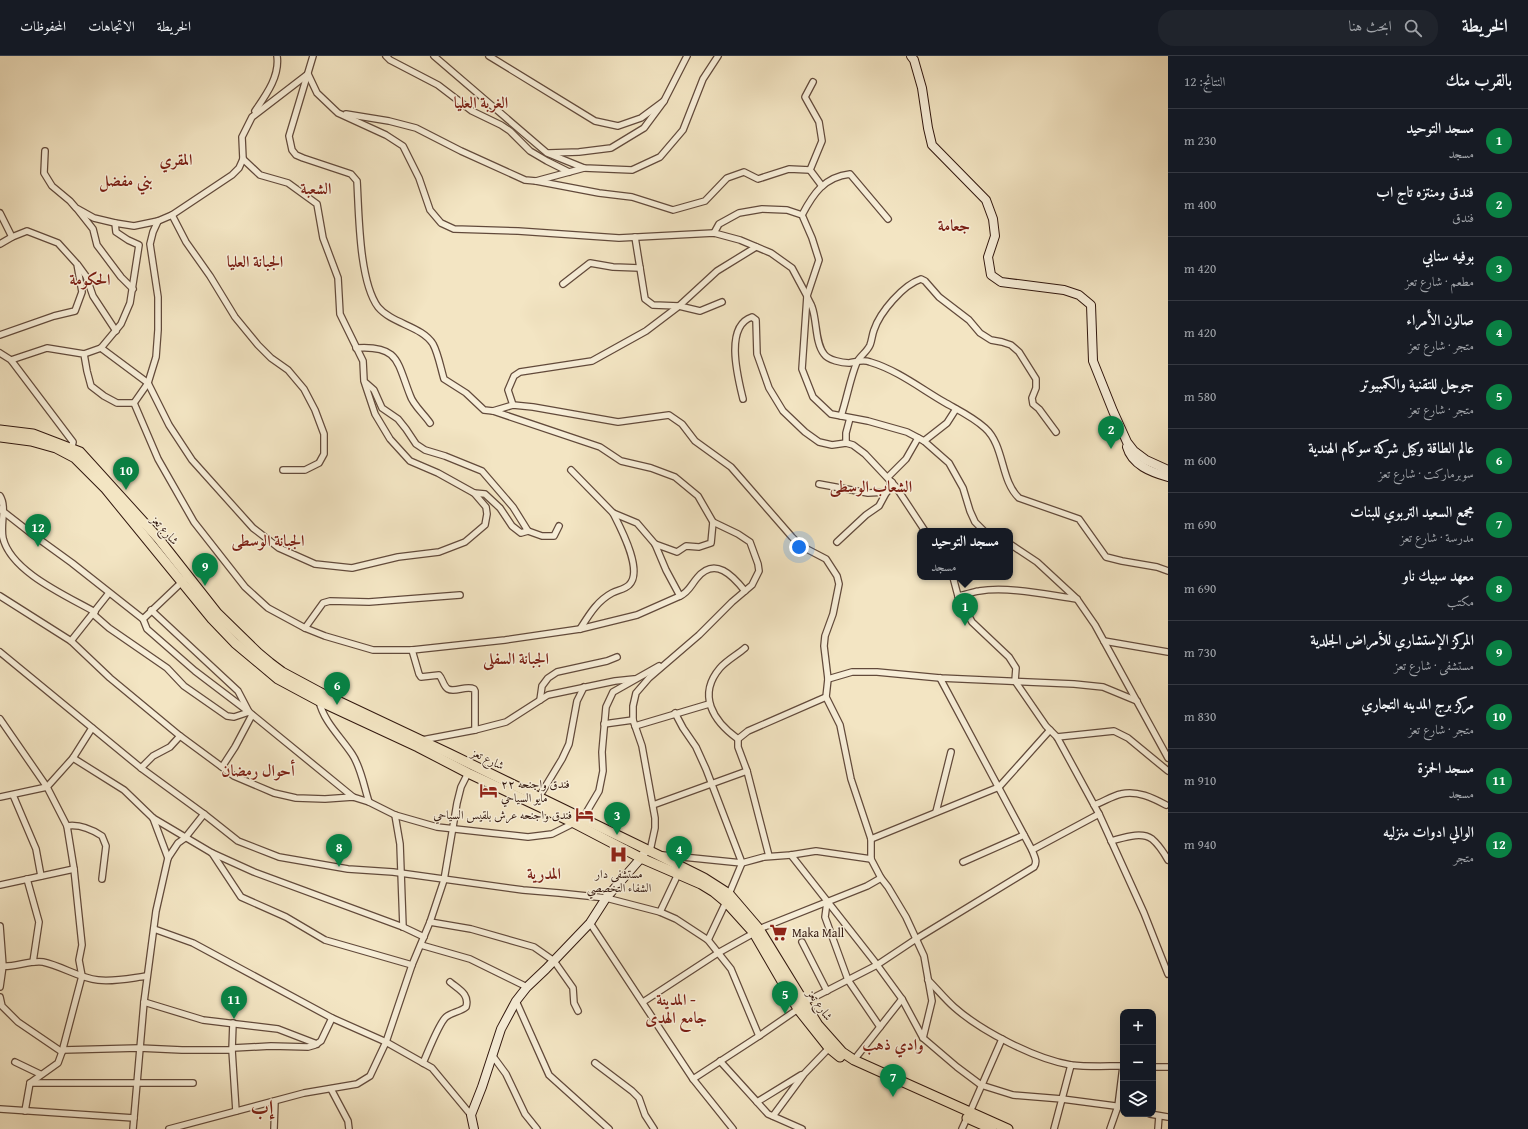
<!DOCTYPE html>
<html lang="ar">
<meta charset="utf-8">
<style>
body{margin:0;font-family:"Gentium Book Plus",Amiri,serif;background:#20242c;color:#f1f3f6;direction:rtl}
.controls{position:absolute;right:12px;bottom:12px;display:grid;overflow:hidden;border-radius:8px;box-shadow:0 4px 16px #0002}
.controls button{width:36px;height:36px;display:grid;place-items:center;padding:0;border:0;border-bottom:1px solid #363941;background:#171b24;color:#f1f3f6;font:20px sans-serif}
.you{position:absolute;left:799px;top:491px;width:14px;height:14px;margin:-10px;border:3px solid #fff;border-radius:50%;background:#1a73e8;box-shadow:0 0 0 6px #1a73e833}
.badge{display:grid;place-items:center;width:26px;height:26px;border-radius:50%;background:#0b8043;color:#fff;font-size:13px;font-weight:700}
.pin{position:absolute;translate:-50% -33px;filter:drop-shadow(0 1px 2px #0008)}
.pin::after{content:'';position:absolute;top:21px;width:14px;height:12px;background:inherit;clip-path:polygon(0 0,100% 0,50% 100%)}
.popup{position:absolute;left:917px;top:472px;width:96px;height:52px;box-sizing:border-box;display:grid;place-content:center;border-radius:8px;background:#171b24;filter:drop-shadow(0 1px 3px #0005);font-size:13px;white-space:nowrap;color:#9ea1a6}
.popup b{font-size:15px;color:#f1f3f6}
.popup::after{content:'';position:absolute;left:50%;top:100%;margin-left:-8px;border:8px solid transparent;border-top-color:#171b24}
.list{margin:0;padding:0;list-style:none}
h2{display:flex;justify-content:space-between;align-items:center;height:52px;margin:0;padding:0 16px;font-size:17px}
h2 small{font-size:13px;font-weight:400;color:#9ea1a6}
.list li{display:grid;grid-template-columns:26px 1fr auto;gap:12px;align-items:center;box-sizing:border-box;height:64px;padding:0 16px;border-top:1px solid #363941}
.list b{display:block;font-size:15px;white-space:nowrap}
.list p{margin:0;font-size:13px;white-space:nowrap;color:#9ea1a6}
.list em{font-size:13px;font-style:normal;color:#9ea1a6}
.icon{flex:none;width:22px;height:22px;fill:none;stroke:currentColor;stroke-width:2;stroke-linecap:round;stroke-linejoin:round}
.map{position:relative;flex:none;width:1168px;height:1073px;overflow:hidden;direction:ltr}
header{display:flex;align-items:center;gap:24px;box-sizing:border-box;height:56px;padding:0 20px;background:#171b24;border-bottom:1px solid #363941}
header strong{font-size:19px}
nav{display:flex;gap:22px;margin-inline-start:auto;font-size:14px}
.search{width:280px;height:36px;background:#20242c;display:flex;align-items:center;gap:10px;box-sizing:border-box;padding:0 14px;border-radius:16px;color:#9ea1a6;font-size:15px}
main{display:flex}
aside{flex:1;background:#171b24}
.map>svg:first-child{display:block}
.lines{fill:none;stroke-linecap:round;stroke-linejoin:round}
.minor-casing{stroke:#624a3b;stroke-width:8}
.secondary-casing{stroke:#31170e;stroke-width:10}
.primary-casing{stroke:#31170e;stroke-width:11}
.minor{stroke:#f7eed8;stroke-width:5.5}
.secondary{stroke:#f7eed8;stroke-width:8}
.primary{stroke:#f3e5c3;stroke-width:9}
.labels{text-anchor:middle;stroke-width:3;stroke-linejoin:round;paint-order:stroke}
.street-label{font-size:12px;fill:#31170e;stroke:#f7eed8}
.poi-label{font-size:12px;fill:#31170e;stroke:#f7eed8;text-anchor:start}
.district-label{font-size:16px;font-weight:bold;fill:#7a1f14;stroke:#f7eed8}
.town-label{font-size:20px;font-weight:bold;fill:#7a1f14;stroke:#f7eed8}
</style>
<header>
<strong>الخريطة</strong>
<div class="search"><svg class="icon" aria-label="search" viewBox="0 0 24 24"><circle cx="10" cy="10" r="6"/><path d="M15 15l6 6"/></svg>ابحث هنا</div>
<nav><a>الخريطة</a><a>الاتجاهات</a><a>المحفوظات</a></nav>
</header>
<main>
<aside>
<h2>بالقرب منك<small>النتائج: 12</small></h2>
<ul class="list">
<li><span class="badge">1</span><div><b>مسجد التوحيد</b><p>مسجد</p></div><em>230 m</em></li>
<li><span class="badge">2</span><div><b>فندق ومنتزه تاج اب</b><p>فندق</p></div><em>400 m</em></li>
<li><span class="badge">3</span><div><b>بوفيه سنابي</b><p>مطعم · شارع تعز</p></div><em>420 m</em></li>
<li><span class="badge">4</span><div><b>صالون الأمراء</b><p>متجر · شارع تعز</p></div><em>420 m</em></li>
<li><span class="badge">5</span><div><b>جوجل للتقنية والكمبيوتر</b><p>متجر · شارع تعز</p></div><em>580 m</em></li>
<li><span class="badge">6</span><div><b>عالم الطاقة وكيل شركة سوكام الهندية</b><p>سوبرماركت · شارع تعز</p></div><em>600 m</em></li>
<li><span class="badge">7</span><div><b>مجمع السعيد التربوي للبنات</b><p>مدرسة · شارع تعز</p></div><em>690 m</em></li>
<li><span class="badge">8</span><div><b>معهد سبيك ناو</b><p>مكتب</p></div><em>690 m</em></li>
<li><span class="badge">9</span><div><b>المركز الإستشاري للأمراض الجلدية</b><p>مستشفى · شارع تعز</p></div><em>730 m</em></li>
<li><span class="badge">10</span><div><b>مركز برج المدينه التجاري</b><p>متجر · شارع تعز</p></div><em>830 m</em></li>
<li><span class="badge">11</span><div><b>مسجد الحمزة</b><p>مسجد</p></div><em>910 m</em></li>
<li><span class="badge">12</span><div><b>الوالي ادوات منزليه</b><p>متجر</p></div><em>940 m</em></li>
</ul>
</aside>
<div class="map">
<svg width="1168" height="1073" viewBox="0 0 1168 1073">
<rect width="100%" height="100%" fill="#f3e5c3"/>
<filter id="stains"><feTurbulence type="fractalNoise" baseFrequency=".005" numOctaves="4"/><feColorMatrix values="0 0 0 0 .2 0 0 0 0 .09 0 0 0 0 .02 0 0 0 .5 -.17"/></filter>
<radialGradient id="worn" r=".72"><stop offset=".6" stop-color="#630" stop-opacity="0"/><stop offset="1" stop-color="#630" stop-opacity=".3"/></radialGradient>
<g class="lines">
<defs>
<g id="minor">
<path d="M313 0 289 80 292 94 296 99 303 102 351 118 357 125C359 158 359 225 378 251 392 268 422 270 433 288 438 297 441 313 444 323L466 337 484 354 493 355 513 349 533 351 618 366 669 359 682 368 695 385 731 411 792 481 801 490 826 503 837 520 839 528 833 558 825 580 824 590 828 623 826 641 840 669 851 723 871 783V803L881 822 888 831 906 861 924 900 932 945 923 982"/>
<path d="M386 0 390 4 438 29 472 55 501 69 510 75 530 95 547 105 569 116"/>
<path d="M434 0 547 97 584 112 632 114 660 101 683 74 703 23 718 0"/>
<path d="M489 0 595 65 618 70 641 62 664 45"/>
<path d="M813 26 805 41 819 66 822 85 810 114 822 130"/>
<path d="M255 55C266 39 280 20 277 0"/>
<path d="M346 58 389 65 416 72 461 95 525 124 536 125 584 112"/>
<path d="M45 95 44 117 52 130 70 145 76 152 94 162 115 167 134 170 158 165 172 159 232 119 239 112 243 103 242 81 252 61 308 18 317 37 338 57 386 79 403 90 419 122 430 154 441 167 454 173 518 175 619 182 714 177 740 184 771 197 792 212 807 240 802 313 813 341 831 358 868 365 907 376 924 385 949 407 963 432 970 455 975 466 984 475"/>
<path d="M549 97 579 96 611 92 644 72 664 45 687 0"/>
<path d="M536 125 599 137 632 141 673 154 705 145 727 122 744 116 758 123 789 113 810 114"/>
<path d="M78 154 93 173 97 189 121 221 133 233"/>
<path d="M0 157 12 181"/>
<path d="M172 159 186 186 210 220 235 261 258 289 271 302 288 314 304 333 315 354 324 378V398L319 407 305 414H283"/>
<path d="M802 159C813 138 824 121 850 118L888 163"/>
<path d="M714 177 719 168 739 157 762 153 787 154 802 159 812 182 819 204 807 240C808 244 811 247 812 251 817 264 815 287 824 298 828 304 842 307 849 307 856 306 863 303 870 306 897 314 920 332 944 346 958 354 973 361 985 372 1005 390 1000 424 1019 442L1079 463 1106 501 1122 505 1157 511 1168 515"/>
<path d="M635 181 645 243 653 249 679 250 700 255 722 246"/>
<path d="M0 188 12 181 27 175 58 187 77 208 82 236 75 255 54 260 0 279"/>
<path d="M78 209 86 220 93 240 116 275"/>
<path d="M563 228 590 207 613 211 640 212"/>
<path d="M101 292 148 327 169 369 192 404 253 472 279 492 315 508 352 512 398 501 439 496 465 486 485 469 487 458 486 451 474 437 438 417 410 405 390 383 375 358 364 325 363 305 340 258 338 222 323 182 317 148 288 127 260 119 243 103"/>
<path d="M356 292C399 289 397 306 410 339 413 349 424 358 430 367"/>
<path d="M0 297 11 304 73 386 71 395"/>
<path d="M84 298 101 292 121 268 130 247 139 189 128 184 116 176 115 167"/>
<path d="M11 304 47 292 84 298 87 315 91 330 104 340 117 347H134L148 327 156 301 158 274V241L150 188 153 176 158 165"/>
<path d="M366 327 374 334 382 352 398 363 406 373 416 388 425 394 445 400 482 415 513 451 528 475 542 480H554L559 470"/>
<path d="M743 343C738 322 724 270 752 261L756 264 757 298 769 332 783 355 805 376 819 386 832 389 846 387 853 389 865 398 896 431 925 475"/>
<path d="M134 347 158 403 194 466 245 531 268 552 305 572 325 580 373 594H412L505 584 580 573 637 559 680 540C689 536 691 529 697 522 715 500 733 520 745 535"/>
<path d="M513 349 508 334 514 320 520 316 592 305 646 275 679 250 717 215 756 191"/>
<path d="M493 355 600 391 621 405 651 412 675 421 698 440 713 466 711 487 699 491 686 490 677 496 655 488"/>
<path d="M841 360C847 342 850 323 857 306 860 300 867 296 870 289 872 284 872 279 874 274 880 256 903 229 921 223L925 225 939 241 969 264 980 277 991 284 1002 286 1011 289 1019 296 1036 323V332L1032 342 1033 348 1039 353 1056 376"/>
<path d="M924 385 947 367 956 353"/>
<path d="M846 387V377L850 362"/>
<path d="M571 414 613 457 637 467 655 488 666 514 680 540"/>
<path d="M888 421 906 403 918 382"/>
<path d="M819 428 868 437 887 436"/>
<path d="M474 437 485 438 500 452 512 470 521 477 528 475"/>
<path d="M0 440C7 451 0 468 3 482 11 516 67 540 95 556"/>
<path d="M0 453 32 478 72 507 143 563 147 573 195 615 249 656 353 741"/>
<path d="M837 486 866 459 879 450 892 426"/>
<path d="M1010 488 1037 506 1077 543 1095 569 1168 702"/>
<path d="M953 521 958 540 972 566 1009 601 1016 612 1015 625 1046 670 1057 681 1099 758 1144 857 1168 918"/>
<path d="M0 540 71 585 110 622 180 680 222 711 234 720 274 737 296 742 325 743 353 741 369 746 395 759 437 771 491 777 528 781 552 778 574 767"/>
<path d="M958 540C965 539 972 536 979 535 1008 530 1048 539 1077 543"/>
<path d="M93 558 109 572 167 612 184 630 227 660 234 661 249 656 238 635 151 554"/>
<path d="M143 563 184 524"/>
<path d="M305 572 323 547 330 545 369 546 460 539"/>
<path d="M580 573C589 559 597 545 612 537 618 534 625 533 629 529 644 515 620 471 613 457"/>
<path d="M71 585 109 537"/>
<path d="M1104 585 1168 596"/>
<path d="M412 594 419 618 421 621 439 619C443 623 443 630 448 633 455 637 466 629 474 633L475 635V674"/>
<path d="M0 596 141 712 204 758 238 785 279 801 348 813 393 816 523 834 559 837 606 842 660 856 676 863 708 884 731 913 759 980"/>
<path d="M828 623 852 616H877L940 622 1074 628 1103 631 1137 645"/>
<path d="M540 644 542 630 548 622 557 616 607 605 617 601"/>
<path d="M319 645C324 666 340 680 352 698 361 711 364 731 369 746"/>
<path d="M675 657 683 672 696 691 706 713 742 807 729 838"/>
<path d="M0 663 47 731 67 770 74 813 82 889 79 904 82 920 62 996 58 1007 30 1027 25 1055"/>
<path d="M604 668 633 664"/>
<path d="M635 670 709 648"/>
<path d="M1057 681 1114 675 1128 682 1168 715"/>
<path d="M738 683C713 665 697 639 720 612 727 604 737 599 745 592"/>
<path d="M422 684 475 674 506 666 548 639 615 625 634 623"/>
<path d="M73 702 124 734 153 762 212 797 241 841 286 861 325 884 412 909"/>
<path d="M222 711 235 691 252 659"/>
<path d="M141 712 153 700 170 691 180 680"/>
<path d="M13 739 36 793 41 820"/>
<path d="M0 741 47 731 73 702 92 672"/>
<path d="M539 741 562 703 569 688 577 645 584 631"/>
<path d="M653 749 747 715"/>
<path d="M1094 749C1103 746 1112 740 1121 738 1137 734 1153 742 1166 749"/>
<path d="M936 756 951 696"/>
<path d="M395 759 400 788 403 871"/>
<path d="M153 762 168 802"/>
<path d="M583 762 599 735 603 715 602 696 606 651 613 636 659 610"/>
<path d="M67 770C80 768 91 773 102 780L106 790 102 823"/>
<path d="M871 783 999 731 1050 674"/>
<path d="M1111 785C1123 782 1141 775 1152 783 1158 788 1164 797 1168 804"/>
<path d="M1032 794 1099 758"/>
<path d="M650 795 655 772V762L642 690 633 664V650L636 637 649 622 699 579 732 546 752 529 759 515 758 508 750 486 738 478 713 466"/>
<path d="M212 797 254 816 403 871 424 881"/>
<path d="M663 799 742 807 764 801 791 799 816 795 871 803"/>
<path d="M791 799 875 906 902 943 923 982 957 1011 981 1029 1013 1039 1062 1043 1123 1051"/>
<path d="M769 800 747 715 738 691V683L748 675 826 641"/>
<path d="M963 806 1024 779"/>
<path d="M27 823 39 866 33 906"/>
<path d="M0 829 74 813"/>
<path d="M827 846 825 861 848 924 880 971"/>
<path d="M660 856 678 818"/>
<path d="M430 866 471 873 534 891 554 905 573 932 574 947 578 955"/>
<path d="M590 867 693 1023 733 1073"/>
<path d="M0 870 3 910 0 931"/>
<path d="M154 873 193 887 332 962 386 986 432 1012 471 1059"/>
<path d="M708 884 726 846"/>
<path d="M802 886 827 935"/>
<path d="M421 889 470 903 527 931"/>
<path d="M0 910C14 912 29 904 43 906 62 910 79 922 98 924 114 926 131 922 147 920"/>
<path d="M928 924C937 933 945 943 954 951 981 975 1035 1003 1071 1009 1088 1011 1106 1010 1123 1010"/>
<path d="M0 941 2 950 18 966 62 996"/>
<path d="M516 945 549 1019 609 1073"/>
<path d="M144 946 203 964 278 973 317 988"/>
<path d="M643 946 718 897 754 877 759 873 867 830 881 822"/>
<path d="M233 967 232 994 236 1055"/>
<path d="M233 992 271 990 308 991 315 989 321 985 332 962"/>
<path d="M63 994 139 992 182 994H232"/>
<path d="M492 999 506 1018 525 1058 537 1073"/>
<path d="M854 1004 902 943"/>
<path d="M720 1005 768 1058 802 1073"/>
<path d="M15 1006 40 1018"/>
<path d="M423 1007C428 996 439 967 446 961 452 956 460 956 466 951 470 938 458 933 450 926"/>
<path d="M595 1007 632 1035 639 1042 645 1059 654 1073"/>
<path d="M1153 1011H1168"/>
<path d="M693 1023 759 980 798 953 803 947 877 909 916 883 1034 811C1038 805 1034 800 1032 794L940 622"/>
<path d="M30 1027H193"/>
<path d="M331 1033 348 1065 349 1073"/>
<path d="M757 1046 801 1019"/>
<path d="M0 1053 134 1062"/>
<path d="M970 1056 1002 983"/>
<path d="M1150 1058 1168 1061"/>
<path d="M773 1060 804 1018 830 991"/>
<path d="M133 1073 144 946 156 855 168 802 178 787 185 782 204 758"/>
<path d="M169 1073 304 1037 357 1028 370 1020 386 986 412 909 430 866 444 824 457 747 461 731 468 717"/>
<path d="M274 1073 275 1045"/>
<path d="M962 1073 967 1062"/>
<path d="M1054 1073 1071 1009"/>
<path d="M1110 1073 1118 1050 1123 1010"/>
<path d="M1158 1073 1159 1060"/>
</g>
<g id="secondary">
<path d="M911 0 914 4 922 32 928 72 932 89 986 144 993 163 995 180 988 201 991 219 1001 226 1064 234 1079 239 1091 249 1093 305 1113 355 1127 386 1134 395 1146 404 1168 414"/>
<path d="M1127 391C1132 409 1151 416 1168 421"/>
<path d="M474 1073 471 1059 482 1031 501 973 516 945 527 931 546 913 590 867 606 842 641 802 646 794"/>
</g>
<g id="primary">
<path d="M0 374 33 378 80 396 158 482 217 557 258 597 270 607 282 616 323 638 450 698 658 799 704 822 729 838 759 873 818 969 842 996 854 1004 1008 1073"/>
<path d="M0 381 31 385 56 392 75 402 105 432 212 563 235 587 278 623 319 645 418 691 468 717 574 767 641 802 701 828 714 836 726 846 754 877 798 953 829 992 840 1001"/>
<path d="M967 1062 992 1073"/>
</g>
</defs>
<use href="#minor" class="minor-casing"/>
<use href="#secondary" class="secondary-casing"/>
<use href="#primary" class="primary-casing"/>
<use href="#minor" class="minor"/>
<use href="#secondary" class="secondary"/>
<use href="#primary" class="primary"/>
</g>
<defs>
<symbol id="hotel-bare" viewBox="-9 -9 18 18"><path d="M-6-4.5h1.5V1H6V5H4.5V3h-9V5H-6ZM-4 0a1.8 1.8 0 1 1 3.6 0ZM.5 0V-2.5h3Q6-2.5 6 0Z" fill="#8f2418" stroke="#f7eed8" stroke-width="2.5" paint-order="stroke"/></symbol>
<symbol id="hospital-bare" viewBox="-9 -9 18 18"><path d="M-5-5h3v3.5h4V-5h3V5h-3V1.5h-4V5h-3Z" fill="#8f2418" stroke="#f7eed8" stroke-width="2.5" paint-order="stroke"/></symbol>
<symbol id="supermarket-bare" viewBox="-9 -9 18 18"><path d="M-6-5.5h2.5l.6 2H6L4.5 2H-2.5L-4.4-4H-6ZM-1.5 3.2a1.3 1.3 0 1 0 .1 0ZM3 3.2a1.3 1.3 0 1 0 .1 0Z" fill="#8f2418" stroke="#f7eed8" stroke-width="2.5" paint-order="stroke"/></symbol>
</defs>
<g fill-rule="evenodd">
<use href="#hotel-bare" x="476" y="722" width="25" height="25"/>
<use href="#hotel-bare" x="572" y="746" width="25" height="25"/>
<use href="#hospital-bare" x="606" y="786" width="25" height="25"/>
<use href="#supermarket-bare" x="766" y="864" width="25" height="25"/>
</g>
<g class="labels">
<g class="street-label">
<text transform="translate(165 474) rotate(49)" y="4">شارع تعز</text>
<text transform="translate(488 703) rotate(26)" y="4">شارع تعز</text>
<text transform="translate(820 949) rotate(56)" y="4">شارع تعز</text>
</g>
<g class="poi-label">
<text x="501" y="732">فندق واجنحه ٢٢<tspan x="501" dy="14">مايو السياحي</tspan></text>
<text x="572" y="763" text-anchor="end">فندق واجنحه عرش بلقيس السياحي</text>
<text x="619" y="822" text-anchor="middle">مستشفى دار<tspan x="619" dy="14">الشفاء التخصصي</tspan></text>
<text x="792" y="881">Maka Mall</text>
</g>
<g class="district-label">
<text x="481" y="52">الغربة العليا</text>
<text x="176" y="109">المقري</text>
<text x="126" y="130">بني مفضل</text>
<text x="316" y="138">الشعبة</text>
<text x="954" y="175">جعامة</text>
<text x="255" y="211">الجبانة العليا</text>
<text x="90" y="229">الحكومة</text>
<text x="871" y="436">الشعاب الوسطى</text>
<text x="268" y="490">الجبانة الوسطى</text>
<text x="516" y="608">الجبانة السفلى</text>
<text x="258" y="720">أحوال رمضان</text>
<text x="544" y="823">المدرية</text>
<text x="676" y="949">المدينة -<tspan x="676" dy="18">جامع الهدى</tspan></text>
<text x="893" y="994">وادي ذهب</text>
</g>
<g class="town-label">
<text x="262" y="1058">إب</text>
</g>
</g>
<rect width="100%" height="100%" filter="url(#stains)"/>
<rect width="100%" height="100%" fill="url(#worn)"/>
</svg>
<div class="controls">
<button>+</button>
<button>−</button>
<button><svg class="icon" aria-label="layers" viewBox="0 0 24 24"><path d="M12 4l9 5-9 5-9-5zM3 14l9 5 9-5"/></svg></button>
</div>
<div class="you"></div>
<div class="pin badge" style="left:965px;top:570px">1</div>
<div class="popup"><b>مسجد التوحيد</b>مسجد</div>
<div class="pin badge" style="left:1111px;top:393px">2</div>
<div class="pin badge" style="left:617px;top:779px">3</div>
<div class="pin badge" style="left:679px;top:813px">4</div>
<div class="pin badge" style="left:785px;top:958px">5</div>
<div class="pin badge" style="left:337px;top:649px">6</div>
<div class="pin badge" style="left:893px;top:1041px">7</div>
<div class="pin badge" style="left:339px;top:811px">8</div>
<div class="pin badge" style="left:205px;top:530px">9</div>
<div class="pin badge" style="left:126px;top:434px">10</div>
<div class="pin badge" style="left:234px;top:963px">11</div>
<div class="pin badge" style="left:38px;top:491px">12</div>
</div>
</main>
